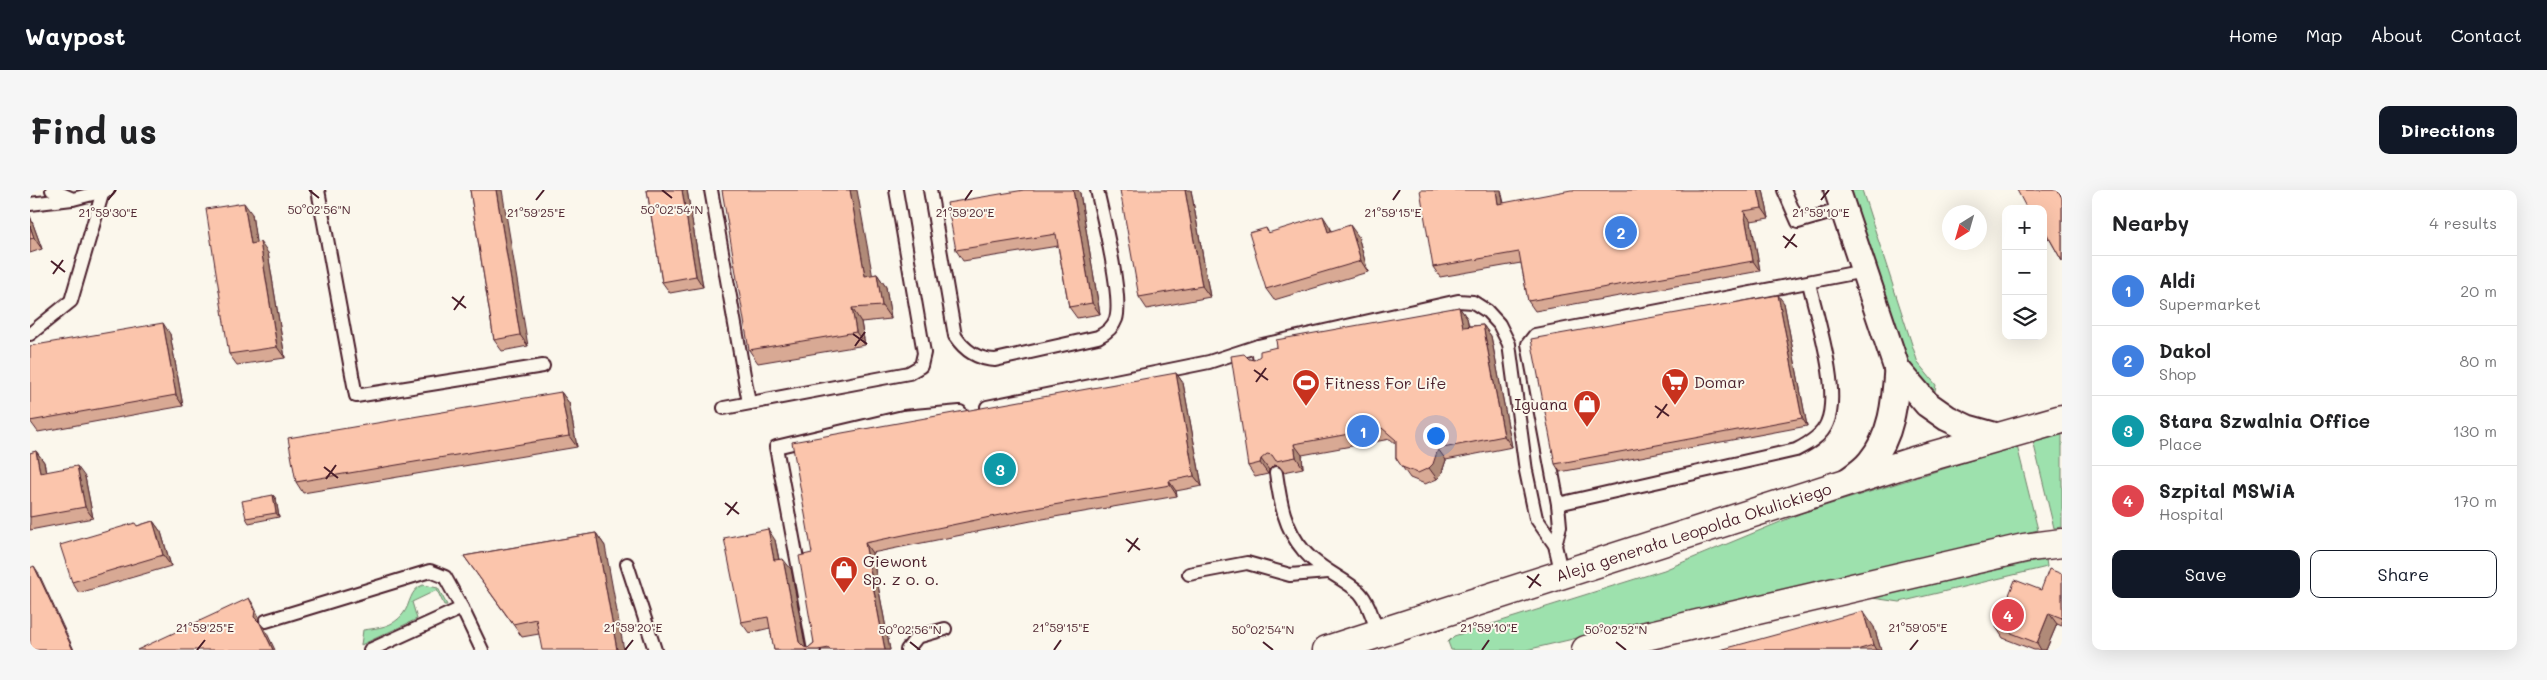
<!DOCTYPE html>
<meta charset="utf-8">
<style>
body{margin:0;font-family:Mali,sans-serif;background:#f6f6f6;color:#202124}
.controls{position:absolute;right:15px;top:15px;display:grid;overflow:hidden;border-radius:10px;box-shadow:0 5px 20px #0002}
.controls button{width:45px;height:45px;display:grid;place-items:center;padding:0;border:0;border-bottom:1px solid #e0e0e0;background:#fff;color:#202124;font:25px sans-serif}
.compass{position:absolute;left:1912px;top:15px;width:45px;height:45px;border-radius:50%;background:#fff;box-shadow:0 5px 20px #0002;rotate:217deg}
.you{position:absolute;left:1405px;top:245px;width:18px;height:18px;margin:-12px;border:4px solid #fff;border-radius:50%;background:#1a73e8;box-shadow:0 0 0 8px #1a73e833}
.badge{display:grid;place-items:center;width:32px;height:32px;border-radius:50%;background:#111827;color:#fff;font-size:16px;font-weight:700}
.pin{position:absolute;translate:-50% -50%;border:2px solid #fff;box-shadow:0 1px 5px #0006}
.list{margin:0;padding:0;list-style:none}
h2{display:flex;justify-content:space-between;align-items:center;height:65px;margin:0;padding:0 20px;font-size:21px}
h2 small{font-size:16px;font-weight:400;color:#757577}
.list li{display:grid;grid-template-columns:32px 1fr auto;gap:15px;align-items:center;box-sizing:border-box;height:70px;padding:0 20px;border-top:1px solid #e0e0e0}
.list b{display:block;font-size:19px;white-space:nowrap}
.list p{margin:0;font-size:16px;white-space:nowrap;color:#757577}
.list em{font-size:16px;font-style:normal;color:#757577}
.actions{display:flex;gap:10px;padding:15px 20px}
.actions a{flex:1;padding:11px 0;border:1px solid #111827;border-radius:10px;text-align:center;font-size:18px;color:#111827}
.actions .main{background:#111827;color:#fff}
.icon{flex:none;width:28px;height:28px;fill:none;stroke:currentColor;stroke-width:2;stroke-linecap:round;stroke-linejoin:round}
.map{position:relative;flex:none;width:2032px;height:460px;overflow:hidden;border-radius:10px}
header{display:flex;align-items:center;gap:30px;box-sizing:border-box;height:70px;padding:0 25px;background:#111827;color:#fff}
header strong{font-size:24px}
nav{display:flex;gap:28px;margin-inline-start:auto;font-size:18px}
.intro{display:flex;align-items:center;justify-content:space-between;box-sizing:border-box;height:120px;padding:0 30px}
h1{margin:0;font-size:35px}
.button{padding:12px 22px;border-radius:10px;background:#111827;color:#fff;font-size:18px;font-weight:700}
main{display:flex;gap:30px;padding:0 30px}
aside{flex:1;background:#fff;border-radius:10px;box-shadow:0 5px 20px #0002}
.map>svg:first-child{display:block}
.green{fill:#9de1ad;stroke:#74806c}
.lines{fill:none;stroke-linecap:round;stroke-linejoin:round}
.service-casing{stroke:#4a1f2b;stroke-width:16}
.minor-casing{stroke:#4a1f2b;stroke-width:29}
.secondary-casing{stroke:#4a1f2b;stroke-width:31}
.service{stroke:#fbf7ec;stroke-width:12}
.minor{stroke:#fbf7ec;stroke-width:25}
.secondary{stroke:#fbf7ec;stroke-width:28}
.wall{fill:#d8a994;stroke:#4a1f2b}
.shaded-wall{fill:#b08a78;stroke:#4a1f2b}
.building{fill:#fbc5ac;stroke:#4a1f2b}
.ticks{fill:none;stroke:#4a1f2b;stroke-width:2}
.labels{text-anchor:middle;stroke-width:4;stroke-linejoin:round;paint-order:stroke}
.poi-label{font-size:16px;fill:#4a1f2b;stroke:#fbf7ec;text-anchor:start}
.street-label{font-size:16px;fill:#4a1f2b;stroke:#fbf7ec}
.ticks-label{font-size:12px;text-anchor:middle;fill:#4a1f2b;stroke:#fbf7ec;stroke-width:4;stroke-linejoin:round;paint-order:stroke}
</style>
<header>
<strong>Waypost</strong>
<nav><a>Home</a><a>Map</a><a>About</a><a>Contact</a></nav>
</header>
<div class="intro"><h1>Find us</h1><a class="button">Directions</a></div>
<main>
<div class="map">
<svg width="2032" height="460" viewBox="0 0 2032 460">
<rect width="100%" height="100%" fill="#fbf7ec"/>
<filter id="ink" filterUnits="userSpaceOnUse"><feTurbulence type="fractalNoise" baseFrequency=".02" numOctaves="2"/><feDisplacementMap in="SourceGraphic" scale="10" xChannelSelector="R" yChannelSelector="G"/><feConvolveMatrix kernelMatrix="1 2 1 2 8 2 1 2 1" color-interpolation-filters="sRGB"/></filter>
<g filter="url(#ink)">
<g class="green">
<path d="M1821 0H1832L1888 173 1906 195 1904 206 1878 176Z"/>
<path d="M2032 243V337L2024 338 2003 251Z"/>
<path d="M1987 256 2008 340 1496 460H1421L1418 452 1424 446 1634 380 1772 323Z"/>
<path d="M2016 369 2017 377 1870 412 1842 408Z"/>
<path d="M393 395 408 398 417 415H414L407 400 382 412 387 429 331 455 333 440C348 438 363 437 373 424 381 414 379 400 393 395Z"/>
</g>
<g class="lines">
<defs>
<g id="service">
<path d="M22 0 43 9 78 0"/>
<path d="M288 0 326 206 513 176"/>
<path d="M681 0 719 213"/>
<path d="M900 0 925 146C935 161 947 169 965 170L1068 147C1076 143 1083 138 1086 129 1093 107 1073 26 1067 0"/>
<path d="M1754 0 1768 32 1813 19"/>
<path d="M0 14 42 9"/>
<path d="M0 144 41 111 73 1"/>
<path d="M1230 173 1228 156 1428 111 1443 112 1457 121 1469 134 1479 154 1496 281 1504 319 1506 328 1525 355 1532 385"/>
<path d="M957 217 1179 172 1228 156"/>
<path d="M694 218 879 183 891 176 894 163 866 0"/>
<path d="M1246 283C1250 311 1254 338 1274 361 1289 379 1312 387 1329 402 1339 412 1343 430 1348 443"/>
<path d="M1528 314 1498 154 1505 145 1834 81"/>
<path d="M1525 355 1530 336 1528 314 1766 260C1778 254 1792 246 1797 233 1811 202 1787 128 1779 93"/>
<path d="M597 374 625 460"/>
<path d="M1159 384 1217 373 1260 385 1298 382"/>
<path d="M236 431 400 381 415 387 432 418"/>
<path d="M340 460 432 418 452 460"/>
<path d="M784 460 746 257 873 227 930 222"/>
<path d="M877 460 887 447 915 439"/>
</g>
<g id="minor">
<path d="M1807 0 1867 179 1897 214 1917 228 1938 238 1967 246"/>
<path d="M1816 292C1824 286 1834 280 1840 272 1862 246 1865 212 1867 179"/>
</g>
<g id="secondary">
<path id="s1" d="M1297 460 1884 271 2032 229"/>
<path d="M1556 460 1994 358 2032 353"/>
</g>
</defs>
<use href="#service" class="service-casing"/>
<use href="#minor" class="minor-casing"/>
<use href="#secondary" class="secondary-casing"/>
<use href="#service" class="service"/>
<use href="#minor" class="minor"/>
<use href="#secondary" class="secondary"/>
</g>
<g class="wall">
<path d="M440 0 498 156 472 161 464 150Z"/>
<path d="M617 0H657L673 97 640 103 632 92Z"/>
<path d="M1161 0 1180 107 1117 119 1109 107Z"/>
<path d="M1471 0 1474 13 1733 0 1739 28 1721 31 1730 81 1505 121 1498 111 1491 73 1410 87 1403 77Z"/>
<path d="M1987 0H2030L2032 3V71L2019 48 2016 50 2013 45V19Z"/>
<path d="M1050 3 1070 124 1047 128 1039 117 1028 56 933 71 926 60Z"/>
<path d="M222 24 226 53 238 63 255 168 207 175 199 164Z"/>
<path d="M0 26 12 59 0 63Z"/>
<path d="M1300 37 1302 41 1328 46 1338 82 1244 110 1236 99V38L1239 43Z"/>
<path d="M847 84 856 97 861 129 831 132 835 155 728 173 719 160 842 85Z"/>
<path d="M1754 113 1777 236 1530 282 1525 274Z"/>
<path d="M1429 117 1437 128 1439 136 1453 135 1461 146 1482 257 1416 270 1411 285 1407 289 1395 294 1380 288 1366 268V254L1360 249 1272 265 1273 278 1254 282 1249 276 1244 275 1239 280 1238 284 1225 287 1218 276 1219 169 1224 170Z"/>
<path d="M140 144 153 216 8 242 0 231Z"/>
<path d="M1146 183 1153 193 1172 296 1146 301 1147 306 1001 331 842 363 860 460H744L740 438 719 443 711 432 745 350 749 369 761 379 775 457 778 458 784 453 782 363Z"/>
<path d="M531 202 539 213 547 257 273 303 266 292Z"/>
<path d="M6 261 14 272 16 282 55 287 63 328 0 340V263Z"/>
<path d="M243 305 246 309 249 327 219 333 216 328Z"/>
<path d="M123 331 131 342 141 376 49 403 42 392 107 336Z"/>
<path d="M566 343 575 356 509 444 492 447 434 366Z"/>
<path d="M2032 384V436L2027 434 2016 460H2004L1973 448 1966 437Z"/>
<path d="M1844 437 1851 460H1690Z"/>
</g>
<g class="shaded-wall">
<path d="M466 0H472L498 156 490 145Z"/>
<path d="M652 0H657L673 97 666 86Z"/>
<path d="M820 0H827L845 99 835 86Z"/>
<path d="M1043 0H1048L1050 3 1070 124 1062 113Z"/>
<path d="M1155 0H1161L1180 107 1172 96Z"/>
<path d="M1466 0H1471L1475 23 1468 14Z"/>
<path d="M1728 0H1733L1739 28 1732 18Z"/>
<path d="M2028 0H2030L2032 3V8Z"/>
<path d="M214 13 222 24 228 65 221 54Z"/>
<path d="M1714 21 1721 31 1730 81 1723 71Z"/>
<path d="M0 26 12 59 4 48 0 36Z"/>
<path d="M1293 26 1300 37 1305 53 1298 42Z"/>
<path d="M1320 35 1328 46 1338 82 1331 71Z"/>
<path d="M230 52 238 63 255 168 247 157Z"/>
<path d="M847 84 856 97 861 129 852 116Z"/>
<path d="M1748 105 1754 113 1777 236 1772 228Z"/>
<path d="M1429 117 1437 128 1441 148 1433 137Z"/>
<path d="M822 118 831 132 835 155 826 142Z"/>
<path d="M133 133 140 144 153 216 146 205Z"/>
<path d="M1453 135 1461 146 1482 257 1474 246Z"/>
<path d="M1146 183 1153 193 1172 296 1164 286Z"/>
<path d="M531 202 539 213 547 257 539 246Z"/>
<path d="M1264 254 1272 265 1273 278 1266 267Z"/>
<path d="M1408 259 1416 270 1411 285 1407 289 1399 278Z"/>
<path d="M6 261 14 272 18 294 10 283Z"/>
<path d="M1231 269 1239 280 1238 284 1230 273Z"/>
<path d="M47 276 55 287 63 328 55 317Z"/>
<path d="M1139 291 1146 301 1147 306 1140 295Z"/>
<path d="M243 305 246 309 249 327 246 323Z"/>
<path d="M123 331 131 342 141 376 133 365Z"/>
<path d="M738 339 745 350 751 381 744 370Z"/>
<path d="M566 343 575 356 594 460H587Z"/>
<path d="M835 353 842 363 860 460H855Z"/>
<path d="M753 369 761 379 776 460 769 452Z"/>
<path d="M4 376 8 382 44 460H43Z"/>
<path d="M219 408 223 414 229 427 228 434 224 427Z"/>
<path d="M1833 421 1844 437 1851 460H1846L1843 455Z"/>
<path d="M2019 423 2027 434 2016 460H2011L2007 453Z"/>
<path d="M230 433 235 439 245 460H243Z"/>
</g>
<g class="building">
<path d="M440 0H466L490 145 464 150Z"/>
<path d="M617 0H652L666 86 632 92Z"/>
<path d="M692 0H820L835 86 847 84 852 116 822 118 826 142 719 160Z"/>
<path d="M994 0H1043L1062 113 1039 117 1026 44 926 60 917 13Z"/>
<path d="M1090 0H1155L1172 96 1109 107Z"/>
<path d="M1390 0H1466L1468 14 1541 0H1728L1732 18 1714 21 1723 71 1498 111 1489 62 1403 77Z"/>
<path d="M1987 0H2028L2032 8V71L2013 37V19H1997Z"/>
<path d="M214 13 221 54 230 52 247 157 199 164 176 19Z"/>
<path d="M1293 26 1298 42 1320 35 1331 71 1236 99 1219 43 1236 38 1238 43Z"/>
<path d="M0 36 4 48 0 49Z"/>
<path d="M1748 105 1772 228 1525 274 1501 149Z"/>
<path d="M1429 117 1433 137 1453 135 1474 246 1408 259 1403 274 1399 278 1388 283 1372 277 1366 268V250L1352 238 1264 254 1266 267 1246 271 1242 265 1237 264 1231 269 1230 273 1218 276 1201 166 1214 164 1219 169 1224 170 1230 166V161L1247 157 1246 150Z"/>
<path d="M133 133 146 205 0 231V156Z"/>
<path d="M1146 183 1164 286 1139 291 1140 295 994 320 835 353 855 460H800L799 458 788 460H744L738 427 711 432 694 348 738 339 744 370 753 369 769 452 774 457 778 458 784 453 769 366 782 363 762 252Z"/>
<path d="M531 202 539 246 266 292 258 248Z"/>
<path d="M6 261 10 283 47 276 55 317 0 327V263Z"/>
<path d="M243 305 246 323 216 328 212 311Z"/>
<path d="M123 331 133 365 42 392 30 355 105 333 107 336Z"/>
<path d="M566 343 587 460H512L506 429 483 434 434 366Z"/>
<path d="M4 376 43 460H0V378Z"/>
<path d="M2019 379 2032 384V428L2019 423 2007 453 1966 437 1985 390 2011 400Z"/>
<path d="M219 408 225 421 224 427 230 433 243 460H107Z"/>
<path d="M1833 421 1843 455 1827 460H1690Z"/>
</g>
</g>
<path class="ticks" d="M279 0 289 8M632 0 642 8M78 10 86 0M506 10 514 0M935 10 942 0M1363 10 1370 0M1791 10 1799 0M1753 46 1767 57M1755 58 1765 44M21 71 35 82M23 84 33 70M422 107 436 118M424 120 434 106M823 144 837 154M825 156 835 142M1224 180 1238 190M1226 192 1236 178M1625 216 1639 226M1627 228 1637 214M294 277 308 288M296 289 306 275M695 313 709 324M697 325 707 312M1096 349 1110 360M1098 362 1108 348M1497 386 1511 396M1499 398 1509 384M880 452 890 460M1233 452 1243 460M1586 452 1596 460M167 460 175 450M595 460 603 450M1024 460 1031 450M1452 460 1459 450M1880 460 1888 450"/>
<defs>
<symbol id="supermarket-pin" viewBox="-11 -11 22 30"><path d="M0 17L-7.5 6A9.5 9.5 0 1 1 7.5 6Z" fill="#c8321e" stroke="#fbf7ec"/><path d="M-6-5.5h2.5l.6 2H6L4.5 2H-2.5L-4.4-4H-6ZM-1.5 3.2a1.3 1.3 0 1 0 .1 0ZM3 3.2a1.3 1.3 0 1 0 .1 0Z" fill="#fff"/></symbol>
<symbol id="stadium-pin" viewBox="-11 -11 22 30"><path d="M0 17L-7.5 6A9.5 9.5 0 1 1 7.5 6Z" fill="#c8321e" stroke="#fbf7ec"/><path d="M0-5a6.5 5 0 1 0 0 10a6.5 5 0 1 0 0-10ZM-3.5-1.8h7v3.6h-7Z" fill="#fff"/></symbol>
<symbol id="shop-pin" viewBox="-11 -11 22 30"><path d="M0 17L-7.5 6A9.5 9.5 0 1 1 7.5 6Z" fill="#c8321e" stroke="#fbf7ec"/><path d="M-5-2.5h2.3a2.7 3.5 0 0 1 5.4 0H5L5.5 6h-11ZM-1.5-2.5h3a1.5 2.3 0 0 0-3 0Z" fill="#fff"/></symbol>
</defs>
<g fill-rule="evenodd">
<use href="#supermarket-pin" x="1629" y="176" width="32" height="43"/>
<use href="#stadium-pin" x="1260" y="177" width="32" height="43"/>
<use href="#shop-pin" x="1541" y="198" width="32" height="43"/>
<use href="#shop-pin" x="798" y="364" width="32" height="43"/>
</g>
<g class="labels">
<g class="poi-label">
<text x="1664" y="198">Domar</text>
<text x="1295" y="199">Fitness For Life</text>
<text x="1538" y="220" text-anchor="end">Iguana</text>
<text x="833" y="377">Giewont<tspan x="833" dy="18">Sp. z o. o.</tspan></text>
</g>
<g class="street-label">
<text dy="6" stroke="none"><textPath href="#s1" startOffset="385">Aleja generała Leopolda Okulickiego</textPath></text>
</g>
</g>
<g class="ticks-label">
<text x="289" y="24">50°02'56"N</text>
<text x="642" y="24">50°02'54"N</text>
<text x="78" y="27">21°59'30"E</text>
<text x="506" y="27">21°59'25"E</text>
<text x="935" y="27">21°59'20"E</text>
<text x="1363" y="27">21°59'15"E</text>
<text x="1791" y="27">21°59'10"E</text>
<text x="175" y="442">21°59'25"E</text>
<text x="603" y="442">21°59'20"E</text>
<text x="1031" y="442">21°59'15"E</text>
<text x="1459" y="442">21°59'10"E</text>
<text x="1888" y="442">21°59'05"E</text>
<text x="880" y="444">50°02'56"N</text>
<text x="1233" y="444">50°02'54"N</text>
<text x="1586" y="444">50°02'52"N</text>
</g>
</svg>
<div class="controls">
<button>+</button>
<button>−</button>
<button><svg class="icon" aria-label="layers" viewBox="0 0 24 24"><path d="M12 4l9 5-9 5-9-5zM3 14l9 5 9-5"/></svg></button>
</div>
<svg class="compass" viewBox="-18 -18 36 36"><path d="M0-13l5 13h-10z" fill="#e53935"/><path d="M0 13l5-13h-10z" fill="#757577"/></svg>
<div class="you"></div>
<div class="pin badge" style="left:1333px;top:241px;background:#3f7fe0">1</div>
<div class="pin badge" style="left:1591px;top:42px;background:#3f7fe0">2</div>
<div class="pin badge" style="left:970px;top:279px;background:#0f9aa8">3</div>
<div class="pin badge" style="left:1978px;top:425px;background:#e0444e">4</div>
</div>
<aside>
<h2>Nearby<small>4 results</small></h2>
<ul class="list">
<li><span class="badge" style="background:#3f7fe0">1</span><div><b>Aldi</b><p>Supermarket</p></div><em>20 m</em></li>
<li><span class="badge" style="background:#3f7fe0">2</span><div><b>Dakol</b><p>Shop</p></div><em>80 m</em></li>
<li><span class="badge" style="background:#0f9aa8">3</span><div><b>Stara Szwalnia Office</b><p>Place</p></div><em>130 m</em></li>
<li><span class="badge" style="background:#e0444e">4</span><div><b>Szpital MSWiA</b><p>Hospital</p></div><em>170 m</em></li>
</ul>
<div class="actions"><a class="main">Save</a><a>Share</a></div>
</aside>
</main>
